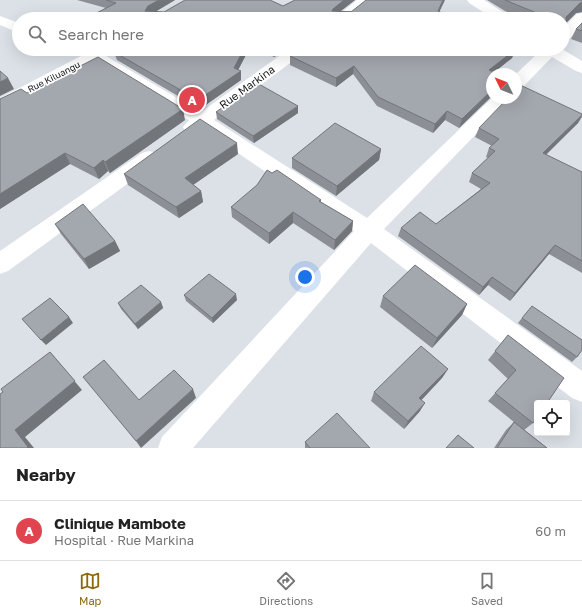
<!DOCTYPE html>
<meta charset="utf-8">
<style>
body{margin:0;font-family:"Golos Text",sans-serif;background:#f2f2f2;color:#222}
.controls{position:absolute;right:12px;bottom:12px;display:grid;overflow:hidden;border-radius:4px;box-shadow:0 4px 16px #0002}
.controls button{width:36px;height:36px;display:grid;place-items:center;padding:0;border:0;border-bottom:1px solid #e0e0e0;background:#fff;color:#222;font:20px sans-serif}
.compass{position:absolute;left:486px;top:68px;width:36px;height:36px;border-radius:50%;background:#fff;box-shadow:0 4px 16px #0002;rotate:313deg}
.you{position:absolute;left:305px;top:277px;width:14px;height:14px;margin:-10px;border:3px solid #fff;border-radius:50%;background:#1a73e8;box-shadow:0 0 0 6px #1a73e833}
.badge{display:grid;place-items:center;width:26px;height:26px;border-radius:50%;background:#8f670d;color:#fff;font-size:13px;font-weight:700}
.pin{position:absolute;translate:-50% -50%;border:2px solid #fff;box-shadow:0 1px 4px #0006}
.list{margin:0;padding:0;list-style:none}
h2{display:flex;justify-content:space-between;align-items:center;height:52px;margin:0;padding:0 16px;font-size:17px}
h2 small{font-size:13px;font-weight:400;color:#767676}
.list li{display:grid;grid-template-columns:26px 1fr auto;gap:12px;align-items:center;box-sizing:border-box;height:60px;padding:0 16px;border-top:1px solid #e0e0e0}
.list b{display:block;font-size:15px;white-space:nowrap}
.list p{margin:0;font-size:13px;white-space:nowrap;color:#767676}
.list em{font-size:13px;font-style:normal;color:#767676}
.icon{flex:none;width:22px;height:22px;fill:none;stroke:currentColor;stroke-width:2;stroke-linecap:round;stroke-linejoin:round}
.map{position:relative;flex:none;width:582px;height:448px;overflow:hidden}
.search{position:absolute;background:#fff;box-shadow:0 4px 16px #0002;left:12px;right:12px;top:12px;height:44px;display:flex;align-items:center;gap:10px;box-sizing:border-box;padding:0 14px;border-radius:22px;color:#767676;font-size:15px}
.sheet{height:112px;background:#fff}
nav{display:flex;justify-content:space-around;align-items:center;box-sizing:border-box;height:56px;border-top:1px solid #e0e0e0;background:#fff;font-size:11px;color:#767676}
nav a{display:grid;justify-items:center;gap:2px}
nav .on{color:#8f670d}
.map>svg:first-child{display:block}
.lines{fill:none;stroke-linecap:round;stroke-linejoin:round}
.street{fill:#fff;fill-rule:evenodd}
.wall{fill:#8c9096}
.shaded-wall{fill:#72757a}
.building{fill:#a3a7ae;stroke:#72757a}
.labels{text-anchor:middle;stroke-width:3.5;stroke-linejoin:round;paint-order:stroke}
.far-street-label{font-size:9px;fill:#17191b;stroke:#fff}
.street-label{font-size:11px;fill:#17191b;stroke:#fff}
</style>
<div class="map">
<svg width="582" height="448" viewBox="0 0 582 448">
<rect width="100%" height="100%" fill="#dce1e8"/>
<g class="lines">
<g class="street">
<path d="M357 0H373L349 19H333Z"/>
<path d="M467 0H484L509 16 511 19H494L469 3Z"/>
<path d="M582 13V26L568 40 563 42V28L577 14Z"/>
<path d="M0 16 19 23V33L0 25Z"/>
<path d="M67 49H108L110 52 106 56 201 112 289 49H307L305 52 214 120 367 218 492 98H511L384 229 582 371V402L572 398 371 243 193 448H158L162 437 354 231 202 129 192 133 185 131 183 127 189 120 94 62 6 109 0 111V98L81 56 69 52Z"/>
<path d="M542 49H562L582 61V73L576 71 552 57 522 88 516 89V74Z"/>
<path d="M149 151 156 153 159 158 156 163 8 271 0 274V251L142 153Z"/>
</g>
</g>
<g class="wall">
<path d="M77 0H175L156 11 164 12 283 6 295 0H355L340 11 440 12 85 19 106 8Z"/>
<path d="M487 0H582V12L576 13 566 23V25L563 32V19H523L505 11Z"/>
<path d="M582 23V43L571 39 576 29Z"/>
<path d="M114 49H249L238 70 241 80 200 109 117 60 114 52 116 50Z"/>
<path d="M257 49H287L274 57Z"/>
<path d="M515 50 512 58 492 74V97H491L459 128 445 120 433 133 377 106 353 74 336 87 290 65V56Z"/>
<path d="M27 93 185 120 110 173 108 171 99 179 70 164 0 209V99Z"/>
<path d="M216 112 298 113 254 143 217 119Z"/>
<path d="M582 114V117L578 123 546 155 582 172V273L549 254 510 301 488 285 479 295 398 236 401 228 436 224 481 189 469 182 472 173 488 158 486 157 489 148 492 146 475 137 479 128Z"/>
<path d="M381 149 379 160 336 196 292 168V158Z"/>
<path d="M238 154 193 185 201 191 203 202 179 218 128 185 124 174Z"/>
<path d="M321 200V202L353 221 352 231 334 250 293 223 269 244 232 217 231 207Z"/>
<path d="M55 224 115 241 120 251 89 269 61 234Z"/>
<path d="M184 295 237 300 213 323 186 301Z"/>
<path d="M383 296 467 304 462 315 432 348 380 307Z"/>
<path d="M161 302 163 308 138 329 121 309 118 303Z"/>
<path d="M522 318 577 357 572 362 518 323Z"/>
<path d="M508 335 533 423 524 430 547 448H494L506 430 514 422 488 401 508 379 488 360Z"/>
<path d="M448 369 442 378 421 400 420 411 404 429 371 401 374 392Z"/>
<path d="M305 442 370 448H305Z"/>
</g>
<g class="shaded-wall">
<path d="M159 0H175L150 15 145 11 148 6Z"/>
<path d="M344 0H355L332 18 333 9Z"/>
<path d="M443 0H445L436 19 438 11Z"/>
<path d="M580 3H582V12L576 13 565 24 566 17Z"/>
<path d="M244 49H249L236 74 241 71V80L200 109 198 100 234 68Z"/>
<path d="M274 49H287L274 57Z"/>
<path d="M515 50 512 58 492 74 489 70Z"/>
<path d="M354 66 353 74 336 87V78Z"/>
<path d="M8 78 14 89 0 96V82Z"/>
<path d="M492 90V94L491 97 459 128 462 119Z"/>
<path d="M298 106V113L254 143 253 136Z"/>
<path d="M183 109 185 120 110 173 105 162Z"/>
<path d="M447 111 445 120 433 133 435 124Z"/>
<path d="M582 115 578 123 538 162 543 153Z"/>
<path d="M237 143 238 154 187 189 185 178Z"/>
<path d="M381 149 379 160 336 196 337 186Z"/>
<path d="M65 153 70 164 0 209V194Z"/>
<path d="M103 160 108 171 99 179 94 168Z"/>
<path d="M201 191 203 202 179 218 176 207Z"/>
<path d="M293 212V223L269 244V233Z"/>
<path d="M353 221 352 231 334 250 335 240Z"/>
<path d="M115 241 120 251 89 269 84 259Z"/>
<path d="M555 245 549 254 510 301 515 293Z"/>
<path d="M492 277 488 285 479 295 483 287Z"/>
<path d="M236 294 237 300 213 323 212 318Z"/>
<path d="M161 302 163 308 138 329 135 324Z"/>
<path d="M467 304 462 315 432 348 437 338Z"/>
<path d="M69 317 73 323 46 345 41 340Z"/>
<path d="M50 352 82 390 25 437 34 448H27L15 430Z"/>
<path d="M448 369 442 378 415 407 419 398Z"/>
<path d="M193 389 196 398 141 448 136 441Z"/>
<path d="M425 403 420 411 404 429 408 421Z"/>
</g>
<g class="building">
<path d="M106 0H159L148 6 145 11 164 12 185 0H270L283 6 295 0H344L333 9 332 11 351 12 366 0H443L438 11 454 19H85L116 3Z"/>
<path d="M505 0H582V3H580L566 17V25L563 24V19H551Z"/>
<path d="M582 23V31L576 29Z"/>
<path d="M119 49H244L234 68 241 71 198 100 114 52Z"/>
<path d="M300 49H514L515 50 489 70 497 74H492V90L462 119 447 111 435 124 378 97 354 66 336 78 290 56Z"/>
<path d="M98 57 183 109 105 162 103 160 94 168 65 153 0 194V99L21 89 27 93Z"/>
<path d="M0 71 8 78 0 82Z"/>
<path d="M257 83 298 106 253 136 216 112Z"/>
<path d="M516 83 582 114V115L543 153 582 172V261L555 245 515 293 492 277 483 287 401 228 420 212 436 224 490 183 472 173 495 151 489 148 499 139 479 128 508 98H516Z"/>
<path d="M200 119 237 143 185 178 201 191 176 207 124 174Z"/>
<path d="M335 123 381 149 337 186 292 158Z"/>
<path d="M267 170 272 173 277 170 321 200 319 201 353 221 335 240 293 212 269 233 231 207 257 185Z"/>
<path d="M83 204 115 241 84 259 55 224Z"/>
<path d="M415 265 467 304 437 338 383 296Z"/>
<path d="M209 274 236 294 212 318 184 295Z"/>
<path d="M141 285 161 302 135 324 118 303Z"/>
<path d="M50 298 69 317 41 340 22 319Z"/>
<path d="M532 306 582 340V350L577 357 522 318Z"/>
<path d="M508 335 564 378 547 403H537V417L533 423 495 393 516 370 495 351Z"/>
<path d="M421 346 448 369 419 398 425 403 408 421 374 392Z"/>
<path d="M50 352 75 381 15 430 28 447 27 448H0V394L3 392 1 389Z"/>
<path d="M104 360 139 400 174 370 193 389 136 441 83 377Z"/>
<path d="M337 413 370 448H310L305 442Z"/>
<path d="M514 422 547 448H497Z"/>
<path d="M458 435 474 448H446Z"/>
</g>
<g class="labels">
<g class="far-street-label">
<text transform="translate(54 77) rotate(-27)" y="3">Rue Kiluangu</text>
</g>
<g class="street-label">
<text transform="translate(247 87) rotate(-36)" y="4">Rue Markina</text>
</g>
</g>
</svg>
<div class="controls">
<button><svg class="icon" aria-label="locate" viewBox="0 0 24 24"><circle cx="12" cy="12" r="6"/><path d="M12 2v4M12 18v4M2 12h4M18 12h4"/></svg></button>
</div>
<svg class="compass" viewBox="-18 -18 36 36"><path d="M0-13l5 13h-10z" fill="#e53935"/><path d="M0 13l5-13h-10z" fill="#767676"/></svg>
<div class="you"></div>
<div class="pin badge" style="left:192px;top:100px;background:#e0444e">A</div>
<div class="search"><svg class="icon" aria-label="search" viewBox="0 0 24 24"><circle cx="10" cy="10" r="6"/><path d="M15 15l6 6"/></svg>Search here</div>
</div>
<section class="sheet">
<h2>Nearby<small></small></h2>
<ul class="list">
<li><span class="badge" style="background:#e0444e">A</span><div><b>Clinique Mambote</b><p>Hospital · Rue Markina</p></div><em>60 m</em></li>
</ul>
</section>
<nav>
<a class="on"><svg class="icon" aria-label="map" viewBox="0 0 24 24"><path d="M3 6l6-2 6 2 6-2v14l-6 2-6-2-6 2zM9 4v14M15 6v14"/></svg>Map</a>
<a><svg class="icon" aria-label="directions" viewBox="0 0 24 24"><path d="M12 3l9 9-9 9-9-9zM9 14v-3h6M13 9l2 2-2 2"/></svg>Directions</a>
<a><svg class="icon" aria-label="saved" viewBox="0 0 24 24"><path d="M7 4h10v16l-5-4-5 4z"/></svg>Saved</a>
</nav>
